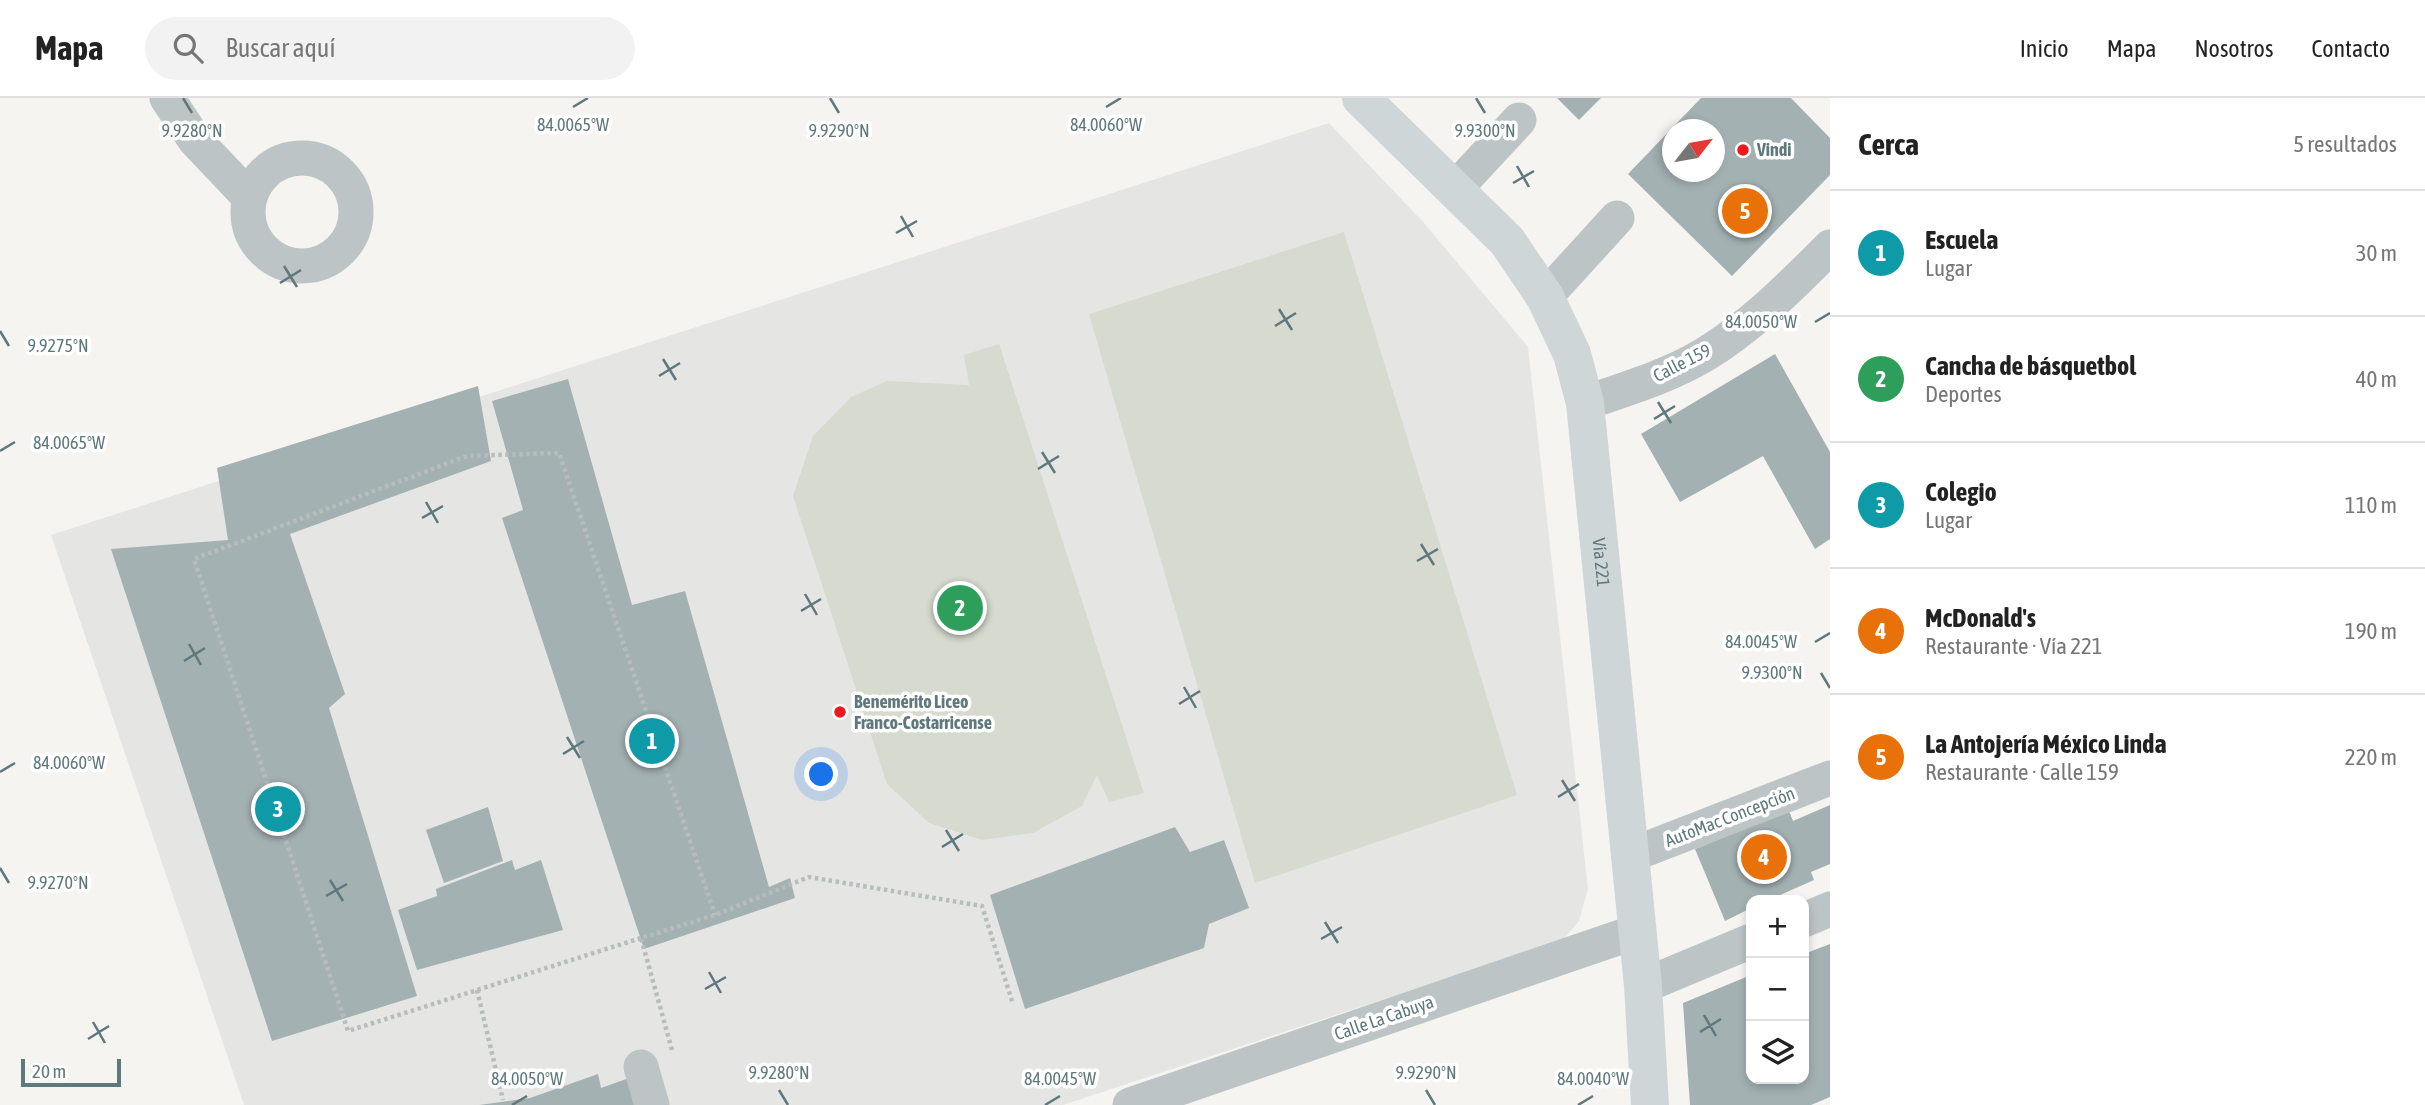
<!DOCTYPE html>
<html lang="es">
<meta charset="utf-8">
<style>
body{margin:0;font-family:"Asap Condensed",sans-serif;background:#f2f2f2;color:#222}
.controls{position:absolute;right:21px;bottom:21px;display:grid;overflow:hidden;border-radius:14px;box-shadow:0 4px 10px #0003}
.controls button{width:63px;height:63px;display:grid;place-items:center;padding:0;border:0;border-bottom:2px solid #e0e0e0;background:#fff;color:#222;font:35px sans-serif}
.compass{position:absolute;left:1662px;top:21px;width:63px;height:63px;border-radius:50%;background:#fff;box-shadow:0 4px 10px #0003;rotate:59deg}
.scale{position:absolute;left:21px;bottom:18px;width:100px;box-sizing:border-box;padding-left:7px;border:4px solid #5e787d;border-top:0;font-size:19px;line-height:24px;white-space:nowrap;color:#5e787d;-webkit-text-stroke:5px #fff;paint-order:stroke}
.you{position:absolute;left:822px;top:677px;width:24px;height:24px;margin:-18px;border:5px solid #fff;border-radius:50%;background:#1a73e8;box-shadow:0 0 0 10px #1a73e833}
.badge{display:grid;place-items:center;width:46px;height:46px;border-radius:50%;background:#0f766e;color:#fff;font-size:23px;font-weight:700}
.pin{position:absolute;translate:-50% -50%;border:4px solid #fff;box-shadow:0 2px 7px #0006}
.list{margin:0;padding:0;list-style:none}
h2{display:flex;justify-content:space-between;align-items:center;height:91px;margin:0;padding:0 28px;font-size:30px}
h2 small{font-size:23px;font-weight:400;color:#767676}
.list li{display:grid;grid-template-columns:46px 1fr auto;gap:21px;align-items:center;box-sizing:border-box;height:126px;padding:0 28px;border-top:2px solid #e0e0e0}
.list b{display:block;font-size:26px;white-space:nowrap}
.list p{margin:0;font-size:23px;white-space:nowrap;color:#767676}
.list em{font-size:23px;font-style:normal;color:#767676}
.icon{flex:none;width:38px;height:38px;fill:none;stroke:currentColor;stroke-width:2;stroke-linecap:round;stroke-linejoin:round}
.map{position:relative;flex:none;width:1830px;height:1007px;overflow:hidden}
header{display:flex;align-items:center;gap:42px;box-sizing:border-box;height:98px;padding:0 35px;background:#fff;border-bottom:2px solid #e0e0e0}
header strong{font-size:33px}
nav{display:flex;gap:38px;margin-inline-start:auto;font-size:24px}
.search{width:490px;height:63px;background:#f2f2f2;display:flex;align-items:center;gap:18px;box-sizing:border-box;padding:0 24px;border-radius:38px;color:#767676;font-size:26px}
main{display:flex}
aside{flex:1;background:#fff}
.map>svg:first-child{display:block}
.built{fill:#e5e6e4}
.green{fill:#d6dacf}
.building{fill:#a4b1b3;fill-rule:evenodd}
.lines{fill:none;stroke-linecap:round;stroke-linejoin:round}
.path{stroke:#b7bcbd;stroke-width:4.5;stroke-dasharray:3.5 3.5;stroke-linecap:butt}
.minor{stroke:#bdc4c6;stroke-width:35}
.major{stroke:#cfd6d8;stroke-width:38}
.ticks{fill:none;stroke:#5e787d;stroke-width:2.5}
.poi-dot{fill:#ec1a1d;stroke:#fff;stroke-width:2.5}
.labels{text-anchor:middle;stroke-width:7;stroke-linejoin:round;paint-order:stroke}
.poi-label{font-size:18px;font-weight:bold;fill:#5e787d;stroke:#fff;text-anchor:start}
.street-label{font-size:18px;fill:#5e787d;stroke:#fff}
.ticks-label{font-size:18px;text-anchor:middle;fill:#5e787d;stroke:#fff;stroke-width:7;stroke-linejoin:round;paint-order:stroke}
</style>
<header>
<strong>Mapa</strong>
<div class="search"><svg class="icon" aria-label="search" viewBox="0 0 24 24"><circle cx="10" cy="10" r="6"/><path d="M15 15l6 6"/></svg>Buscar aquí</div>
<nav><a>Inicio</a><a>Mapa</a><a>Nosotros</a><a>Contacto</a></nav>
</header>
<main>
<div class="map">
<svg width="1830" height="1007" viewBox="0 0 1830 1007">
<rect width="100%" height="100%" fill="#f5f4f1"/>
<path class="built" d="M1329 25 1424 125 1528 249 1588 791 1579 823 1563 842 1063 1007H244L51 437Z"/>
<g class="green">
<path d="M1344 134 1517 697 1255 785 1089 216Z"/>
<path d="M999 246 1144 695 1109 704 1097 677 1082 708 1033 735 982 742 929 725 887 686 793 398 813 338 851 299 887 283 969 287 964 257Z"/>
</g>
<g class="building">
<path d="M1557 0H1601L1579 22Z"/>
<path d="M1701 0H1791L1830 40V77L1732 178 1628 76ZM1672 32H1714V74H1672Z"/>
<path d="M1775 256 1830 354V441L1815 451 1763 358 1680 404 1641 336Z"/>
<path d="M568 281 632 507 685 493 769 789 790 780 795 800 644 851 502 420 523 412 492 303Z"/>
<path d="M478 288 491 363 290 436 345 596 329 610 417 898 272 943 111 451 228 442 217 370Z"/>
<path d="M1830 707V766L1811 774 1814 782 1769 802H1751V810L1725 823 1695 751 1789 713 1793 723Z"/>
<path d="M488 709 503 763 444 785 426 732Z"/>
<path d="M1175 729 1190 754 1224 742 1249 810 1209 826 1204 850 1025 911 990 797Z"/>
<path d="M512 762 515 772 541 762 563 832 417 872 398 812 437 798 436 791Z"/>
<path d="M1830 846V999L1811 1007H1690L1683 905 1751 877V981H1804V856Z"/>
<path d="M598 976 601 990 632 979 641 1007H479L530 1000Z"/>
</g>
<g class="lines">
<g class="path">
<path d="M641 840 348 933 194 461 467 358 559 355 715 817"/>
<path d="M477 892 503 1002"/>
<path d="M672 952 641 840 715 817 809 779 982 808 1013 906"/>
</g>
<g class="minor">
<path d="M167 0 195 42 249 99"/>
<circle cx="302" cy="114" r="54"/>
<path d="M1454 92 1519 22"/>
<path d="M1545 199 1617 120"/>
<path d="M1585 305C1625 291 1667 279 1704 257 1752 228 1791 188 1830 149"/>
<path d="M1631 757 1830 680"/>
<path d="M1804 822 1830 811"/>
<path d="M1643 888 1751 843"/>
<path d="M641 969 652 1007"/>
<path d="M1130 1007 1638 833"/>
</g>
<path class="major" id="s1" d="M1361 0 1507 143 1545 199 1572 256 1585 305 1643 888 1650 1007"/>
</g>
<path class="ticks" d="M183 0 192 15M830 0 839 15M1476 0 1485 15M573 9 588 0M1106 9 1121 0M1517 68 1529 89M1513 85 1534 73M901 118 913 139M896 135 917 123M284 168 297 189M280 185 301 172M1279 211 1292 232M1815 224 1830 215M1275 228 1296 215M0 233 9 248M663 261 676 282M659 278 680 265M1658 304 1671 325M1654 321 1675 308M0 353 15 344M1042 354 1055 375M1038 371 1059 358M426 404 438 425M422 420 443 408M1421 446 1434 467M1417 463 1438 451M805 496 817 517M801 513 821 501M1815 544 1830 535M189 546 201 567M184 563 205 550M1821 575 1830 590M1184 589 1196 610M1179 606 1200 593M567 639 580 660M563 656 584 643M0 674 15 665M1562 682 1575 703M1558 699 1579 686M946 732 959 753M942 749 963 736M0 770 9 785M330 782 343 803M326 798 347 786M1325 824 1338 845M1321 841 1342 829M709 874 721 895M705 891 726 879M1704 917 1716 938M93 924 105 945M1700 934 1721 921M88 941 109 928M779 992 788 1007M1426 992 1435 1007M512 1007 527 998M1045 1007 1060 998M1578 1007 1593 998"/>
<g class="poi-dot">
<circle cx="1743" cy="52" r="7"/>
<circle cx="840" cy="614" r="7"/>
</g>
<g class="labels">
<g class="poi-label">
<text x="1757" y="58">Vindi</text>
<text x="854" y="610">Benemérito Liceo<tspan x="854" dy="21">Franco-Costarricense</tspan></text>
</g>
<g class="street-label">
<text transform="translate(1682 265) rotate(-27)" y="6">Calle 159</text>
<text dy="6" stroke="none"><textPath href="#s1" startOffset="546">Vía 221</textPath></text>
<text transform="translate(1730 719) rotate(-21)" y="6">AutoMac Concepción</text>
<text transform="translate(1384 920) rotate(-19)" y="6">Calle La Cabuya</text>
</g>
</g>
<g class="ticks-label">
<text x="573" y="33">84.0065°W</text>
<text x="1106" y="33">84.0060°W</text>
<text x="192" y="39">9.9280°N</text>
<text x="839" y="39">9.9290°N</text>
<text x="1485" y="39">9.9300°N</text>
<text x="1761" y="230">84.0050°W</text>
<text x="58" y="254">9.9275°N</text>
<text x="69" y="351">84.0065°W</text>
<text x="1761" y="550">84.0045°W</text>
<text x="1772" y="581">9.9300°N</text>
<text x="69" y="671">84.0060°W</text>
<text x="58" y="791">9.9270°N</text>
<text x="779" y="981">9.9280°N</text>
<text x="1426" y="981">9.9290°N</text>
<text x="527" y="987">84.0050°W</text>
<text x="1060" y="987">84.0045°W</text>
<text x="1593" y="987">84.0040°W</text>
</g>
</svg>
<div class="controls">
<button>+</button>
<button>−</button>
<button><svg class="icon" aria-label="layers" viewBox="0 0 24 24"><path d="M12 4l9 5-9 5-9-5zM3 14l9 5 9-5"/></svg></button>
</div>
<svg class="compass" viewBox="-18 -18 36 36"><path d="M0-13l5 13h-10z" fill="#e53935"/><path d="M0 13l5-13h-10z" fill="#767676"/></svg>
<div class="scale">20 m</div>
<div class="you"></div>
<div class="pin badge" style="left:652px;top:643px;background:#0f9aa8">1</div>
<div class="pin badge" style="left:960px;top:510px;background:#2e9e5b">2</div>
<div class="pin badge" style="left:278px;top:711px;background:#0f9aa8">3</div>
<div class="pin badge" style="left:1764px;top:759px;background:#e8710a">4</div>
<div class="pin badge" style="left:1745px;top:113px;background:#e8710a">5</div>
</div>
<aside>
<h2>Cerca<small>5 resultados</small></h2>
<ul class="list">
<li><span class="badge" style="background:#0f9aa8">1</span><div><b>Escuela</b><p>Lugar</p></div><em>30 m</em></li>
<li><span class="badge" style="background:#2e9e5b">2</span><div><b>Cancha de básquetbol</b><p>Deportes</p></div><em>40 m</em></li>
<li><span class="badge" style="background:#0f9aa8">3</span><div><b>Colegio</b><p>Lugar</p></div><em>110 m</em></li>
<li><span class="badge" style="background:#e8710a">4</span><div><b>McDonald's</b><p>Restaurante · Vía 221</p></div><em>190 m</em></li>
<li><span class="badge" style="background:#e8710a">5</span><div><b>La Antojería México Linda</b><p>Restaurante · Calle 159</p></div><em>220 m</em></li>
</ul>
</aside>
</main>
